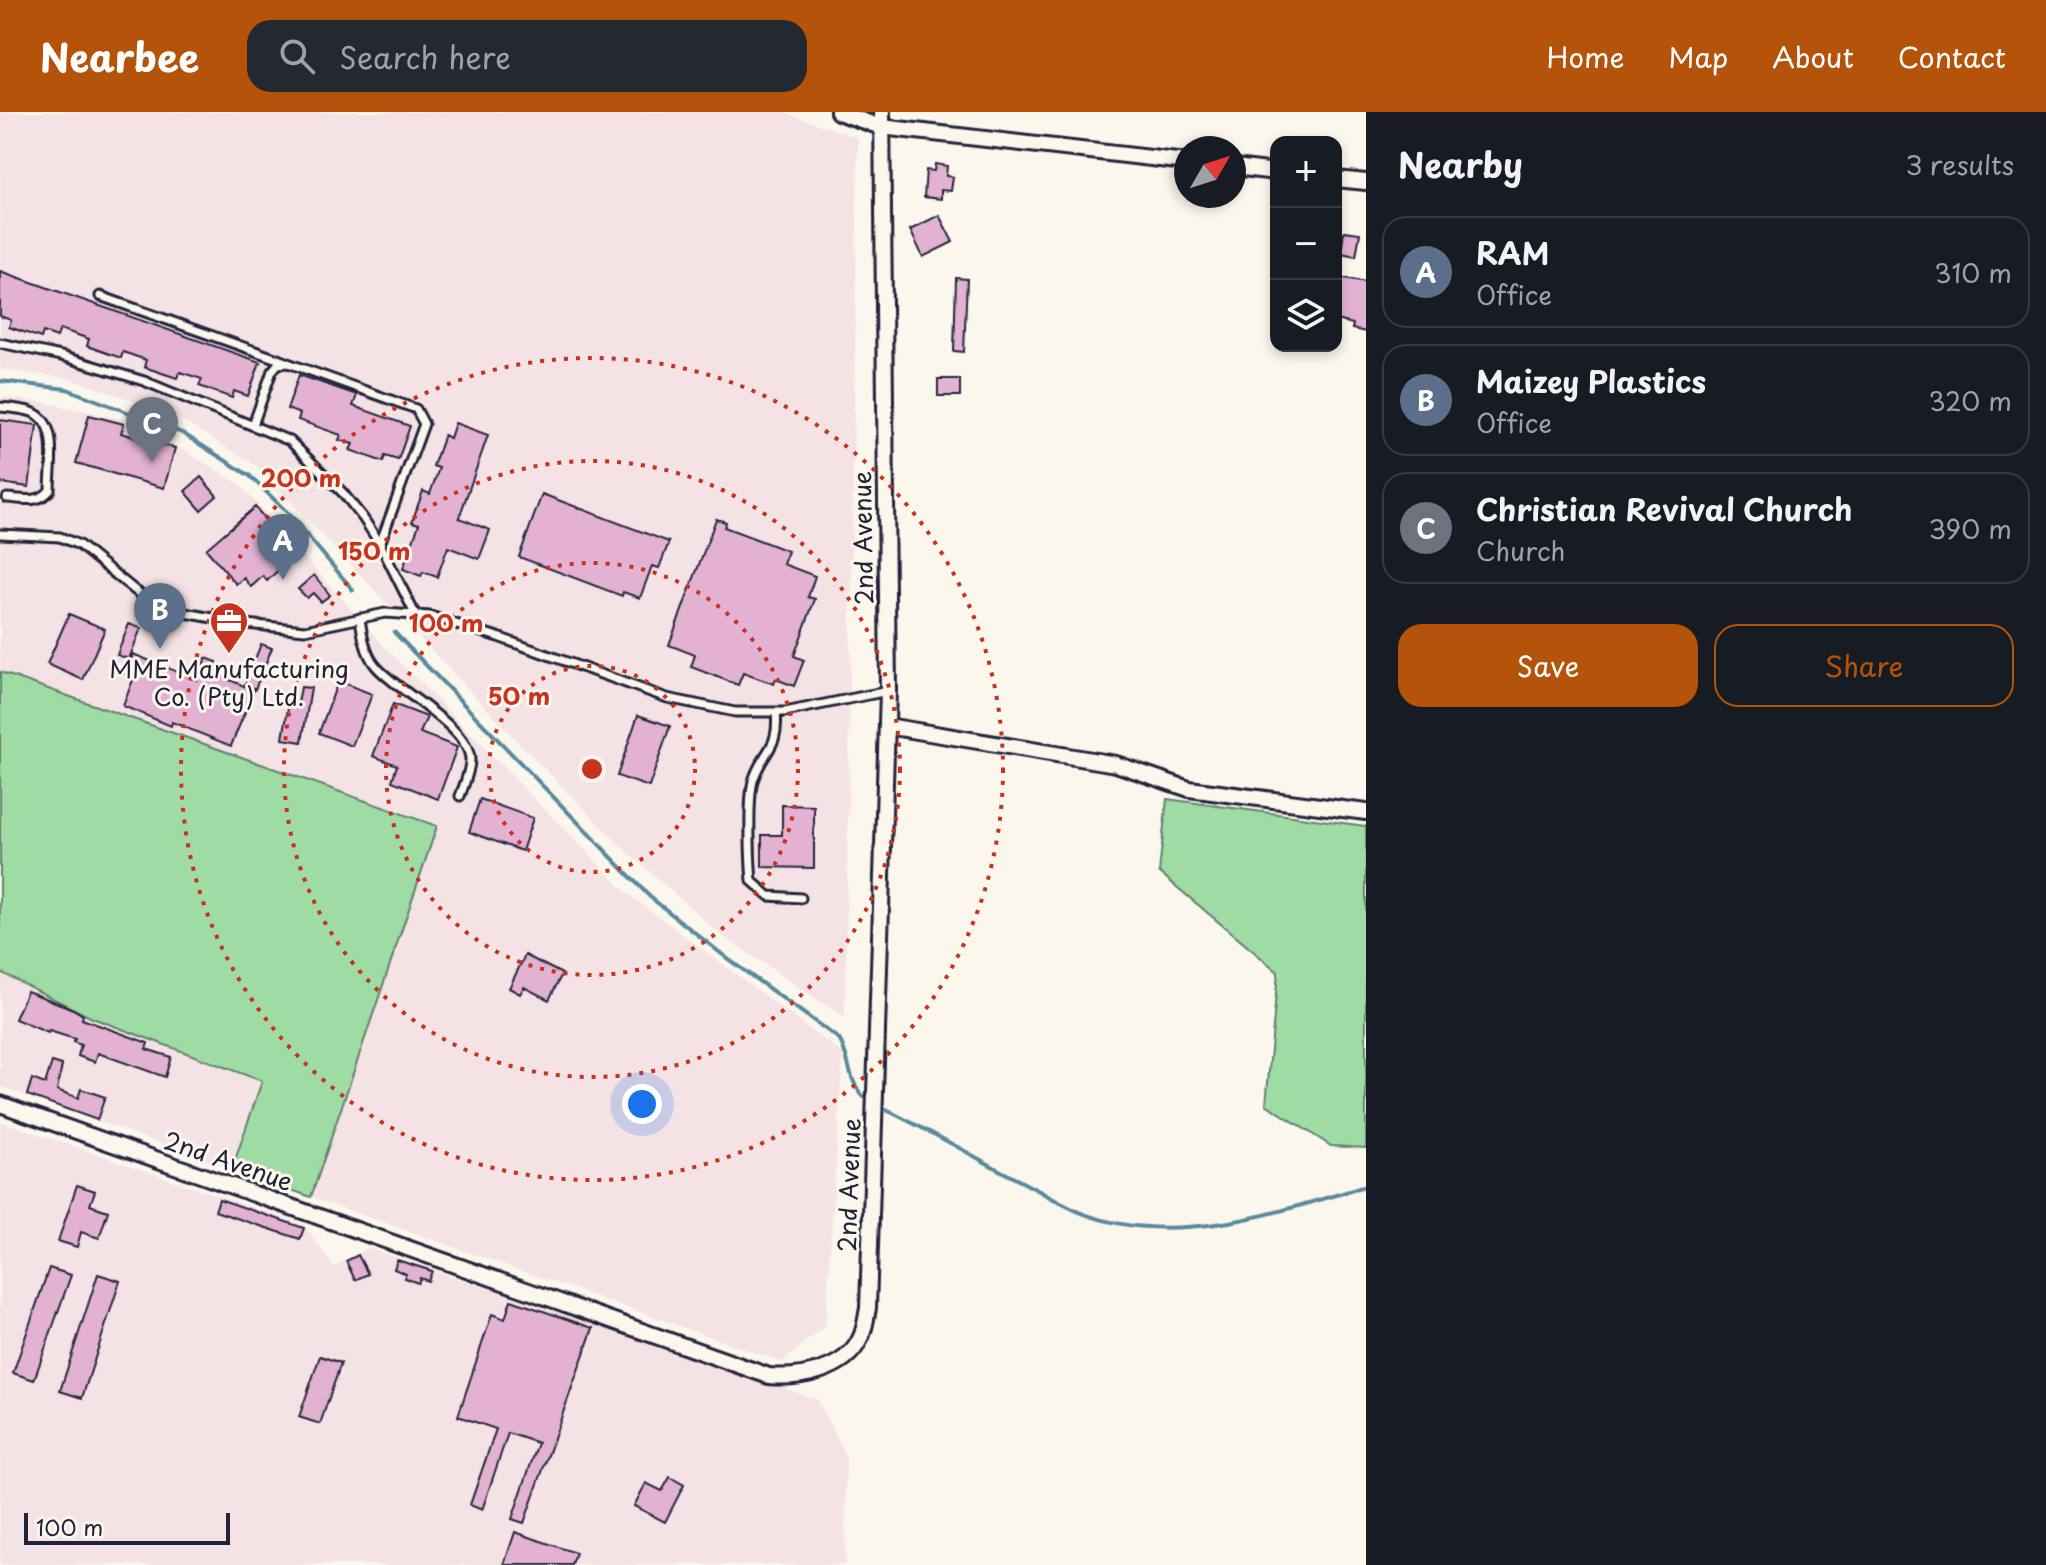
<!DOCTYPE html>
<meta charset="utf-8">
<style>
body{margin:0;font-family:"Playpen Sans",sans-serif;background:#242831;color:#f1f3f6}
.controls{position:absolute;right:24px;top:24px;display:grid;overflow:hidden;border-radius:16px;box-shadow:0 4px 12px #0003}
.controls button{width:72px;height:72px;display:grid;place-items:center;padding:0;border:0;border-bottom:2px solid #363941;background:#171b24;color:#f1f3f6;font:40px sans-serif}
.compass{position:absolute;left:1174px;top:24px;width:72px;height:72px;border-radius:50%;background:#171b24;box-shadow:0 4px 12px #0003;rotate:51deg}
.scale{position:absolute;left:24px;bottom:20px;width:206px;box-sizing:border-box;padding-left:8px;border:4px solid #22223b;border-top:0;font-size:22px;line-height:28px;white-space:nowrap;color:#22223b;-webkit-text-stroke:6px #fbf7ec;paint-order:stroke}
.you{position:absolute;left:642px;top:992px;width:28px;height:28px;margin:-20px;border:6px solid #fff;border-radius:50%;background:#1a73e8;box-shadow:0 0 0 12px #1a73e833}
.badge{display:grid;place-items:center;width:52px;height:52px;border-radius:50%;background:#b45309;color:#fff;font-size:26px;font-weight:700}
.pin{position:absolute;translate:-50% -66px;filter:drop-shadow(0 2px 4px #0008)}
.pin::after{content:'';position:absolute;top:42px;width:28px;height:24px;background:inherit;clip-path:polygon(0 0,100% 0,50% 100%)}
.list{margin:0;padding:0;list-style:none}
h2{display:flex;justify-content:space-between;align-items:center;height:104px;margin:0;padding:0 32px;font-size:34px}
h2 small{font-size:26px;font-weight:400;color:#9ea1a6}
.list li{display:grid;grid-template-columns:52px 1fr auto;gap:24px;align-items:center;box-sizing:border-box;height:112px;margin:0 16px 16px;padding:0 16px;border:2px solid #363941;border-radius:24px}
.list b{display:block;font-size:30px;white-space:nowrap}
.list p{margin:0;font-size:26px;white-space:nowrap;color:#9ea1a6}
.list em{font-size:26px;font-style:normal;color:#9ea1a6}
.actions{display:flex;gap:16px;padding:24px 32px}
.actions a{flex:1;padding:18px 0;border:2px solid #b45309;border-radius:24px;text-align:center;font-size:28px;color:#b45309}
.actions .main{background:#b45309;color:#fff}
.icon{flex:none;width:44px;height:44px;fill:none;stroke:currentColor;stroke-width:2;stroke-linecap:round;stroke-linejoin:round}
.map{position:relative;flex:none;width:1366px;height:1453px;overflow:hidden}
header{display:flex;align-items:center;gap:48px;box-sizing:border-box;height:112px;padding:0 40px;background:#b45309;color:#fff}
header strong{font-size:38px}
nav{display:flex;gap:44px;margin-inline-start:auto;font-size:28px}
.search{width:560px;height:72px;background:#242831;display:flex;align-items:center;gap:20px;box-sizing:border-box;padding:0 28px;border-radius:24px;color:#9ea1a6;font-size:30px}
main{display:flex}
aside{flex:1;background:#171b24}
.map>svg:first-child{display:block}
.built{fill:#f4e2e4}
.green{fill:#9edca4;stroke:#607f70;stroke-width:2}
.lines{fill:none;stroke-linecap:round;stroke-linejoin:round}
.stream{stroke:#59899c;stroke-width:4}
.building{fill:#e3b2d2;stroke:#22223b;stroke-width:2}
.lane-casing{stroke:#22223b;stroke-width:13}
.street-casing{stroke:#22223b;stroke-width:20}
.lane{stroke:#fbf7ec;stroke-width:7}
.street{stroke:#fbf7ec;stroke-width:14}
.ring{fill:none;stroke:#c8321e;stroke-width:4;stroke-dasharray:4 8}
.labels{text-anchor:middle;stroke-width:6;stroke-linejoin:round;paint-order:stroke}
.street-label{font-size:24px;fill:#22223b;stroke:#fbf7ec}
.poi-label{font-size:24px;fill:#22223b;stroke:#fbf7ec}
.centre{fill:#c8321e;stroke:#fbf7ec;stroke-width:4}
.ring-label{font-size:24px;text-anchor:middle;font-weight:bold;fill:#c8321e;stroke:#fbf7ec;stroke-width:6;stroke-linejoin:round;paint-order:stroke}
</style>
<header>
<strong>Nearbee</strong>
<div class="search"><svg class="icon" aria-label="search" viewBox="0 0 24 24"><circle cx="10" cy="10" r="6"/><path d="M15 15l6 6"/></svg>Search here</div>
<nav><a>Home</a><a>Map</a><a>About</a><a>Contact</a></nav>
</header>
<main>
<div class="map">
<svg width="1366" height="1453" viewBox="0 0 1366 1453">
<rect width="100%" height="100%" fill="#fbf7ec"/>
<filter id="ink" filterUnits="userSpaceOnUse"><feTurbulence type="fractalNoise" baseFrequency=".0125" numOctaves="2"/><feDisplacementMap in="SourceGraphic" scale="16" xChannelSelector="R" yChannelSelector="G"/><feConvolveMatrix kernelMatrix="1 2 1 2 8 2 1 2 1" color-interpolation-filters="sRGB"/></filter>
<g filter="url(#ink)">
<g class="built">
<path d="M0 0H783L858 26 845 906 721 823 625 738 524 636 257 354 169 301 71 267 0 257Z"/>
<path d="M0 285 48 291 126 308 187 340 239 372 384 534 628 782 843 942 825 1214 782 1250 311 1085 436 714 0 560Z"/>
<path d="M0 860 90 905 263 969 232 1057 0 974Z"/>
<path d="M0 1009 304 1113 334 1155 368 1136 818 1288 846 1345 845 1453H0Z"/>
</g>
<g class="green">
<path d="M0 560 437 714 311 1085 232 1057 262 969 90 905 0 860Z"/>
<path d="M1167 687 1366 714V1036L1331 1034 1266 992 1278 860 1159 760Z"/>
</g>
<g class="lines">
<g class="stream">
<path d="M0 269 67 277 182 321 250 364 290 403 353 478"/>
<path d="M394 520 650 785 728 847 839 927C851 947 847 968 864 985"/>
<path d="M878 994C934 1020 986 1052 1041 1080 1053 1087 1066 1094 1079 1100 1171 1137 1276 1101 1366 1074"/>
</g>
</g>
<g class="building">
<path d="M935 52 947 54 946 64 953 65 951 79 941 78V87L924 85 926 58 934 59Z"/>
<path d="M939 103 953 130 923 145 910 118Z"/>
<path d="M1344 119 1360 121 1356 144 1341 141Z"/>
<path d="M0 159 260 250 248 284 234 279 232 286 199 274 202 267 180 260 177 266 144 255 146 248 123 240 121 246 87 234 89 227 60 217 57 225 43 220 41 226 9 215 11 208 0 204Z"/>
<path d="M1339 165 1366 170V220L1352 217 1353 212 1336 208Z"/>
<path d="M956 166 967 167 964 240 954 239Z"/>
<path d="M299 263 357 283 353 294 410 314 398 348 385 344 383 350 350 338 353 332 339 328 341 323 298 308 300 302 287 297Z"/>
<rect x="938" y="267" width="22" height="17"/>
<path d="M89 303 124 312 121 321 175 336 164 376 76 351Z"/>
<path d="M0 308 37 313 29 375 0 371Z"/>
<path d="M455 311 488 323 459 406 490 418 479 447 448 435 437 465 423 460 421 464 403 457 419 412 412 410 423 379 430 382 439 356 433 354 444 323 450 326Z"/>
<path d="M201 365 217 384 201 398 185 379Z"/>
<path d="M542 382 669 430 659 456 652 454 640 486 623 480 622 484 519 445Z"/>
<path d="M255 395 285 431 278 437 288 449 267 469 263 464 251 475 244 466 236 472 206 437Z"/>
<path d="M716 407 726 410 724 415 788 439 783 452 815 464 808 485 815 487 794 544 804 548 794 574 776 567 774 572 743 561 738 573 691 555 695 543 669 533Z"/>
<path d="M314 463 330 483 321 490 313 481 307 486 298 477Z"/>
<path d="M69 502 105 517 83 568 47 552Z"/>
<path d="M129 512 141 516 129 547 117 543Z"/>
<path d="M261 532 272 536 255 577 245 572Z"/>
<path d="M133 542 197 568 206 546 217 550 215 553 223 557 220 564 254 578 231 634 172 610 171 614 123 594 134 565 125 562Z"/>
<path d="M338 569 372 582 352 634 319 621Z"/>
<path d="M301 575 311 576 302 630 283 627 289 590 298 592Z"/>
<path d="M393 592 427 605 420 621 457 635 438 687 392 669 397 653 373 644Z"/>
<path d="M638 603 670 614 649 675 617 664Z"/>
<path d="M480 687 533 706 522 739 469 720Z"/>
<path d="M782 693 814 694V756L762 755V723H782Z"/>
<path d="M525 843 562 862 549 888 524 875 520 882 509 876Z"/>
<path d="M27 879 73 897 83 903 82 907 148 931 146 937 171 945 165 965 98 941 95 950 78 944 81 933 73 930 75 927 49 919 48 921 15 907Z"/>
<path d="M52 950 62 953 57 978 78 986 81 977 105 985 97 1008 27 983 32 967 45 972Z"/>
<path d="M77 1073 95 1079 90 1093 108 1099 99 1126 81 1120 77 1135 58 1129Z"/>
<path d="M219 1087 304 1116 300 1127 215 1099Z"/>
<path d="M358 1143 368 1162 355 1168 346 1149Z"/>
<path d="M397 1148 432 1159 428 1169 420 1166 418 1171 404 1166 406 1162 394 1157Z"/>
<path d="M49 1156 71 1163 34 1268 13 1261Z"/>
<path d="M98 1162 120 1169 82 1286 60 1279Z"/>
<path d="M511 1188 593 1216 524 1411 512 1407 538 1331 508 1321 482 1398 470 1393 496 1317 458 1304 492 1202 505 1207Z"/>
<path d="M320 1244 341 1251 320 1312 299 1305Z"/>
<path d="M670 1365 684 1373 665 1410 634 1394 646 1371 662 1379Z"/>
<path d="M515 1420 576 1441 572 1453H504Z"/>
</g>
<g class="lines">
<defs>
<g id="lane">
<path d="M100 184 286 250"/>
<path d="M0 231 61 244 144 269 290 329 343 381 363 406 380 432 415 502"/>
<path d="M0 295C10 296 23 297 32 300 60 311 50 354 50 378 39 392 23 387 7 386"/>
<path d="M253 313 272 259 278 252 288 251 416 297 424 312 380 432"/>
<path d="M0 422 60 425 79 433 137 480 169 498 246 512 305 518 385 501 430 504 498 525 667 586 735 600H785L888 579"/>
<path d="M360 506C362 521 365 541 375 553 393 577 470 615 470 648 470 660 464 673 460 684"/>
<path d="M776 601C780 637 762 639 753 669 748 689 750 747 752 769L769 784 801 786"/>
</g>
<g id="street">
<path d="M838 0 881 15 1186 50"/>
<path d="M1234 55 1276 60"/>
<path d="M1336 67 1366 70"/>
<path d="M887 614 1116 652 1189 677 1366 700"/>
<path d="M0 992 769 1264C800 1267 846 1258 860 1227 865 1218 866 1206 868 1196L888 579 882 0"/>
</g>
</defs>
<use href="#lane" class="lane-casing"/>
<use href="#street" class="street-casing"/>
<use href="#lane" class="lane"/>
<use href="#street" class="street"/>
</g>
</g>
<g class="ring">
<circle cx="592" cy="657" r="103"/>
<circle cx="592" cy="657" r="206"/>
<circle cx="592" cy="657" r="308"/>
<circle cx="592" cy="657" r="411"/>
</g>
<defs>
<symbol id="office-pin" viewBox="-11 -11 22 30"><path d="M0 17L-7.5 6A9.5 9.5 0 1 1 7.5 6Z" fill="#c8321e" stroke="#fbf7ec"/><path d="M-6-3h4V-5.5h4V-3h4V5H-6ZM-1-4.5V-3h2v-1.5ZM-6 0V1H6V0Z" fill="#fff"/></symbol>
</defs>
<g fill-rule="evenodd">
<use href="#office-pin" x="207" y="487" width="44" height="60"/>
</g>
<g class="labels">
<g class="street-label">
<text transform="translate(864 426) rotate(-91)" y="8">2nd Avenue</text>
<text transform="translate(228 1050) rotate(19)" y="8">2nd Avenue</text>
<text transform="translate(850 1073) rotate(-88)" y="8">2nd Avenue</text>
</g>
<g class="poi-label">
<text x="229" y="566">MME Manufacturing<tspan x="229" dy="28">Co. (Pty) Ltd.</tspan></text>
</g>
</g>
<circle cx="592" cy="657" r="12" class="centre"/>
<g class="ring-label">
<text x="301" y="375">200 m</text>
<text x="374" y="448">150 m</text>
<text x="446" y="520">100 m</text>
<text x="519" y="593">50 m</text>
</g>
</svg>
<div class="controls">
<button>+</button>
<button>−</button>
<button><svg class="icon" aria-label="layers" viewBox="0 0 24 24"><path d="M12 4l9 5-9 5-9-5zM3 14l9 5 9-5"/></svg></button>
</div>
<svg class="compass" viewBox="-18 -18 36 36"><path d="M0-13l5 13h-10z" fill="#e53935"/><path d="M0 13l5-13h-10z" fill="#9ea1a6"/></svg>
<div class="scale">100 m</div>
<div class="you"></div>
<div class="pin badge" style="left:283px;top:468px;background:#5c6f8a">A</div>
<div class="pin badge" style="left:160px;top:537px;background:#5c6f8a">B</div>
<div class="pin badge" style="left:152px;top:351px;background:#6b7280">C</div>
</div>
<aside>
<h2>Nearby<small>3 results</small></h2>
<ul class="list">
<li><span class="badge" style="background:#5c6f8a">A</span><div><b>RAM</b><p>Office</p></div><em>310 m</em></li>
<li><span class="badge" style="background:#5c6f8a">B</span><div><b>Maizey Plastics</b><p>Office</p></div><em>320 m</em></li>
<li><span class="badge" style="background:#6b7280">C</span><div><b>Christian Revival Church</b><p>Church</p></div><em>390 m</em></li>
</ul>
<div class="actions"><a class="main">Save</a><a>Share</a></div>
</aside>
</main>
